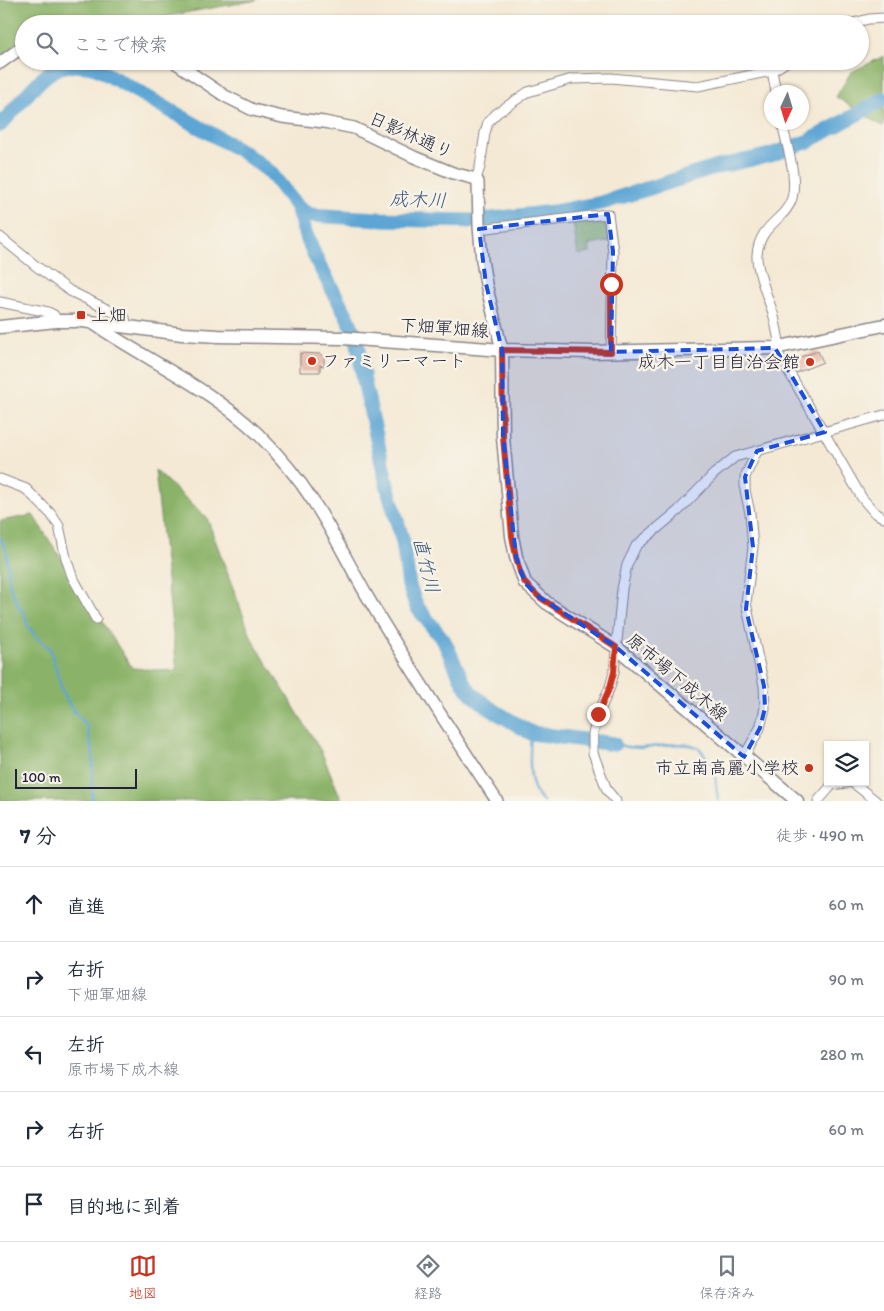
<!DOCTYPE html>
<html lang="ja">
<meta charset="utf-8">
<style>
body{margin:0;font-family:Itim,"Klee One",sans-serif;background:#f6f6f7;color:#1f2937}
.controls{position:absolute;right:15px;bottom:15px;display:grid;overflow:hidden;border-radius:0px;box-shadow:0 1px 4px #0004}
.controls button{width:45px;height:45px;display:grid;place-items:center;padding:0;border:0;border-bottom:1px solid #e0e1e3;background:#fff;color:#1f2937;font:25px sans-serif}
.compass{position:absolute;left:764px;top:85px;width:45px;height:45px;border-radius:50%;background:#fff;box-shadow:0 1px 4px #0004;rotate:184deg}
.scale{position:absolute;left:15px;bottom:12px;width:122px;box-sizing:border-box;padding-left:5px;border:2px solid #22223b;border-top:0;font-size:14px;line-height:18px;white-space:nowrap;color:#22223b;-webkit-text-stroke:4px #f7f3e8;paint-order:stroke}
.stop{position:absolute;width:15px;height:15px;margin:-11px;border:4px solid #c8321e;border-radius:50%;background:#fff}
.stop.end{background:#c8321e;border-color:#fff;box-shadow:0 1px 5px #0008}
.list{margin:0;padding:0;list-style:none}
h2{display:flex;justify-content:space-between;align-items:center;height:65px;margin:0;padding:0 20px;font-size:21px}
h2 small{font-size:16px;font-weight:400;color:#747a83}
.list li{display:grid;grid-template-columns:32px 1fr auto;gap:15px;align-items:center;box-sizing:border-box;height:75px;padding:0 20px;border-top:1px solid #e0e1e3}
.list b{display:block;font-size:19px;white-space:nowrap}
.list p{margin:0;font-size:16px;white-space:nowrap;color:#747a83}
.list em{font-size:16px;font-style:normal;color:#747a83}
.icon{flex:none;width:28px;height:28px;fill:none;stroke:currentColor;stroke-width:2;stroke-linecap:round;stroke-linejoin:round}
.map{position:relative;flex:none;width:884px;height:801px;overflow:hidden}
.search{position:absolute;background:#fff;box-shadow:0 1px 4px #0004;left:15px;right:15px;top:15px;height:55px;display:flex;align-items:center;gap:12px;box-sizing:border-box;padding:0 18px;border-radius:28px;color:#747a83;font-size:19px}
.sheet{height:440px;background:#fff}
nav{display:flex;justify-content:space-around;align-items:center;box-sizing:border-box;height:70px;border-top:1px solid #e0e1e3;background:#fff;font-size:14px;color:#747a83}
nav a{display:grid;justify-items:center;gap:2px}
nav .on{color:#c8321e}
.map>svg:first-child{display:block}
.green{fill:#aecf77;stroke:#687859}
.forest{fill:#8ab268;stroke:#566a52}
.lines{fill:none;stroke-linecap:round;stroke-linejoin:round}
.stream{stroke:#5ca5d4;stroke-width:2.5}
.river{stroke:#5ca5d4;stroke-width:15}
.building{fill:#e3ae9e}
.minor-casing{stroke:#8b8688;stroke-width:11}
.tertiary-casing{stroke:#8b8688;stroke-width:14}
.secondary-casing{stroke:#8b8688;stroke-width:15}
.minor{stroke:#fff;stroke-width:9}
.tertiary{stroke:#fff;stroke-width:11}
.secondary{stroke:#fff;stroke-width:12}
.route{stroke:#c8321e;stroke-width:6}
.marked{fill:#1d4ed8;fill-opacity:0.2;stroke:#1d4ed8;stroke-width:4;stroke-dasharray:10 6;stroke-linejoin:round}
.poi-dot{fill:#c8321e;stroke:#f7f3e8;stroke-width:2}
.labels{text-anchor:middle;stroke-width:5;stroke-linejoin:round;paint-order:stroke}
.street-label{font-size:18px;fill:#22223b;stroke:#f7f3e8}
.poi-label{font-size:18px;fill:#22223b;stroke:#f7f3e8;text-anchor:start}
.water-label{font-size:19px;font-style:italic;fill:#395678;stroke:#f7f3e8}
</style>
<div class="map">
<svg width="884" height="801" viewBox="0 0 884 801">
<rect width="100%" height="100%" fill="#f7f3e8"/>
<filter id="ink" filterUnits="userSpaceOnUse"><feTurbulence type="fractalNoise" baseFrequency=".02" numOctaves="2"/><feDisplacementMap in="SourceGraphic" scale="10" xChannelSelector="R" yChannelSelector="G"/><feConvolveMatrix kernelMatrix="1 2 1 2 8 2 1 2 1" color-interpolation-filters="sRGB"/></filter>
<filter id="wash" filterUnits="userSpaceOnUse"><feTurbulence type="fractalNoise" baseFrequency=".0096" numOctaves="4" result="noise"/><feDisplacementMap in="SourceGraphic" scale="20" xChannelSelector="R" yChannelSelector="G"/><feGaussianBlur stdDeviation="1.12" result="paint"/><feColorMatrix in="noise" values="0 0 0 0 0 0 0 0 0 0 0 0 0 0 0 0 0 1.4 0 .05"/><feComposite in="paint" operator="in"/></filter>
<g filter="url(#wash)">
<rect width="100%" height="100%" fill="#f4e9d4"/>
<path class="green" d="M605 216 610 241 589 245 590 253 578 255 573 220Z"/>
<g class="forest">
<path d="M0 0H257L123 24H24V55L0 57Z"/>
<path d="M884 56V125L882 126 836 97 851 72Z"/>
<path d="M155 470 207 518 252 639 321 751 342 801H0V521L33 515 132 668 177 671Z"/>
</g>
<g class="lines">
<g class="stream">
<path d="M0 538 6 549 10 586 19 607 24 613 28 626 36 637 50 648 62 690 72 709 87 726 93 756 92 801"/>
<path d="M531 733C530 753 526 788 543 801"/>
<path d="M614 744 627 747 642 748 676 744 691 745 699 748 714 767 718 801"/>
</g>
<g class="river">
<path d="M0 125C15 110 39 76 58 68 69 64 85 65 96 68L243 152 270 172 297 207 310 215 379 219 475 221 553 212 601 203 721 166 770 155 809 141 884 99"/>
<path d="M297 207 305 233 318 263 348 318 358 343 364 381 387 485 403 542 409 586 417 607 444 641 463 682 472 694 491 709 531 733 614 744"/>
</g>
</g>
<g id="blocks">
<g class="building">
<path d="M818 351 823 362 796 373 791 360Z"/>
<path d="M300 353 320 354 324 357V366L320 365V372H300Z"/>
</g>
</g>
</g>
<g filter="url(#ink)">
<use href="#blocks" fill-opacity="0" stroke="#8b8688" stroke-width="1"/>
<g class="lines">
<defs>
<g id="minor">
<path d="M849 24 869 19 884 18"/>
<path d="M776 92 772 71 788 61"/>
<path d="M476 179 480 167 485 133 488 122 497 113 528 92 572 79 611 78 698 86 772 71"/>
<path d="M479 229 608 214 613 251 611 352"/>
<path d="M0 237 36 266 70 291 125 318 127 326"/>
<path d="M0 302 48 312 54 315 56 321"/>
<path d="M780 347C778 336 776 324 773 313 768 298 756 269 757 255 759 224 786 220 792 198 798 177 786 144 782 122"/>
<path d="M775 348 862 498 874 512 884 518"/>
<path d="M0 479 26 489 51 514 59 526 66 558 72 576 96 619"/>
<path d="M744 757 760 728 765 708 764 686 746 603 753 547 750 513 745 490V477L757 451"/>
<path d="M616 801 607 790 593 753V734L598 715 610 687 614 672 622 589 627 565 636 546 678 511 714 474 735 457 884 415"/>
<path d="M818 801 832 785 852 782 876 801"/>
</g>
<g id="tertiary">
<path d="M173 61 225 96 253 110 282 117 324 122 354 128 414 157 453 173 476 179 478 182 479 226 482 260 486 284 502 350"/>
<path d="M0 63 18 50 24 48"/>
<path d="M91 322C146 360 209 387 258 434 278 454 297 476 313 501 333 531 349 565 367 596 408 666 453 734 497 801"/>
</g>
<g id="secondary">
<path d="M0 327 56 321H82L182 334 218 336 343 338 502 350 591 352 775 348 884 325"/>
<path d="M502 350 503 437 512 536 516 557 525 583 547 603 616 647 797 801"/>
</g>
</defs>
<use href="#minor" class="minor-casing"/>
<use href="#tertiary" class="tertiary-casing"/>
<use href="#secondary" class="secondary-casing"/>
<use href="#minor" class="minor"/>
<use href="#tertiary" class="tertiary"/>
<use href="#secondary" class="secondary"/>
</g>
</g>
<g class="lines" filter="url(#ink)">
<path class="route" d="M598 714 610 687 614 672 616 647 539 597 525 583 520 572 516 557 512 536 503 437 502 350 611 352V284"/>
</g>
<path class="marked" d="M608 214 613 251 611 352 775 348 825 432 757 451 745 477 753 547 746 609 764 686 765 708 760 728 744 757 616 647 539 597 525 583 516 557 503 437 502 350 486 284 479 229Z"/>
<g class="poi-dot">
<rect x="76" y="310" width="10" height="10" rx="2.5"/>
<circle cx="312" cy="361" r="5"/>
<circle cx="810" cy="362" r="5"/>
<circle cx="809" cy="768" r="5"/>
</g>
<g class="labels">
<g class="street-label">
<text transform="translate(411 135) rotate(24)" y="6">日影林通り</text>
<text transform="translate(444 328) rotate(4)" y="6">下畑軍畑線</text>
<text transform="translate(677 677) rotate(40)" y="6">原市場下成木線</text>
</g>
<g class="poi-label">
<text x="91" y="321">上畑</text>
<text x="322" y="367">ファミリーマート</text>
<text x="800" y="368" text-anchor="end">成木一丁目自治会館</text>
<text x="799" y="774" text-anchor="end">市立南高麗小学校</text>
</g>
<g class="water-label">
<text transform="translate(418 199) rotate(2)" y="7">成木川</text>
<text transform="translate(427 565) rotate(76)" y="7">直竹川</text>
</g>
</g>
</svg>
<div class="controls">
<button><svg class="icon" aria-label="layers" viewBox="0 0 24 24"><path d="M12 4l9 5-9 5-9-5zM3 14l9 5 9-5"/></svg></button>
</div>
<svg class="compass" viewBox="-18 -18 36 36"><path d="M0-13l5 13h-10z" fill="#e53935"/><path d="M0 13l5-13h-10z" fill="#747a83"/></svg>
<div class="scale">100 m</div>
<div class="stop" style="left:611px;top:284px"></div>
<div class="stop end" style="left:598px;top:714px"></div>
<div class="search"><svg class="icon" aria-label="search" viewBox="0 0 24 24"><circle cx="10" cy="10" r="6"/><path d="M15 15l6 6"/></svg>ここで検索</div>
</div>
<section class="sheet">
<h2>7 分<small>徒歩 · 490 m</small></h2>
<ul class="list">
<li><svg class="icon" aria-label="ahead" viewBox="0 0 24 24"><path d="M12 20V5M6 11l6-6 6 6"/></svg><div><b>直進</b></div><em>60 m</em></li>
<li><svg class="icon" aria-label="right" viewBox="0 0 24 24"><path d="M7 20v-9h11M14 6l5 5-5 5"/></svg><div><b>右折</b><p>下畑軍畑線</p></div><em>90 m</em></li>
<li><svg class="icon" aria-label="left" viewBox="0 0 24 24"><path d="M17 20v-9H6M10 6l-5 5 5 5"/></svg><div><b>左折</b><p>原市場下成木線</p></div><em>280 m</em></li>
<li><svg class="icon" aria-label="right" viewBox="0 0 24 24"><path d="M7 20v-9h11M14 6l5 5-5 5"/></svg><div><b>右折</b></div><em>60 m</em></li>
<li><svg class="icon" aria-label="arrive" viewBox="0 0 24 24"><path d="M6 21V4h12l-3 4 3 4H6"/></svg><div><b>目的地に到着</b></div></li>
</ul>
</section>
<nav>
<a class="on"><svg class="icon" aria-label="map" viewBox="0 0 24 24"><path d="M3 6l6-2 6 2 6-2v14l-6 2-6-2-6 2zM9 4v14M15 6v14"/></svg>地図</a>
<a><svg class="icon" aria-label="directions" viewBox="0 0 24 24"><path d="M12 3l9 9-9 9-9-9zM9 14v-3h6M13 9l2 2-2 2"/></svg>経路</a>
<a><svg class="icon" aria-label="saved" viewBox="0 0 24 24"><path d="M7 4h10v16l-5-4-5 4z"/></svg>保存済み</a>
</nav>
